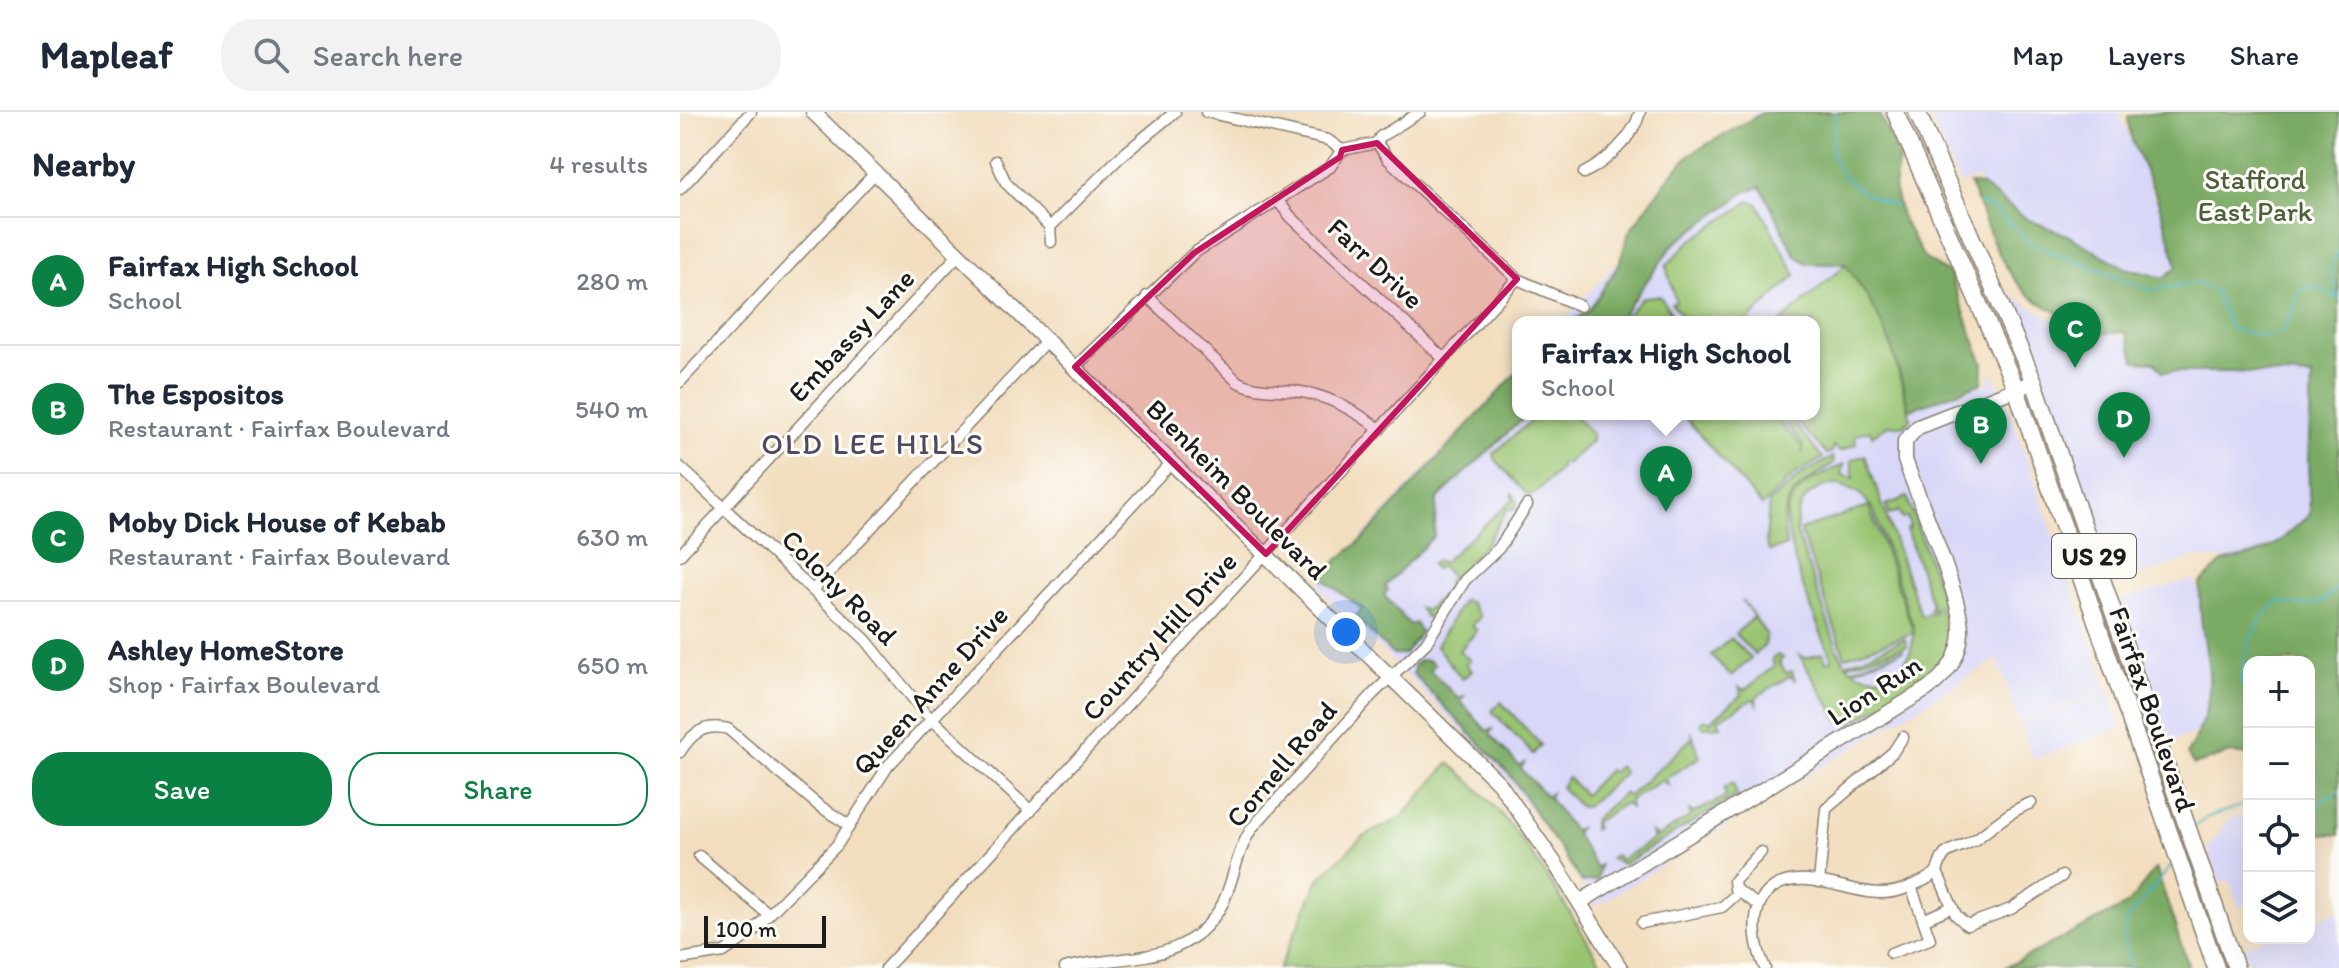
<!DOCTYPE html>
<meta charset="utf-8">
<style>
body{margin:0;font-family:Itim,sans-serif;background:#f2f2f3;color:#1f2937}
.controls{position:absolute;right:24px;bottom:24px;display:grid;overflow:hidden;border-radius:16px;box-shadow:0 8px 32px #0002}
.controls button{width:72px;height:72px;display:grid;place-items:center;padding:0;border:0;border-bottom:2px solid #e0e1e3;background:#fff;color:#1f2937;font:40px sans-serif}
.scale{position:absolute;left:24px;bottom:20px;width:122px;box-sizing:border-box;padding-left:8px;border:4px solid #1c1c1c;border-top:0;font-size:22px;line-height:28px;white-space:nowrap;color:#1c1c1c;-webkit-text-stroke:6px #fdfcf7;paint-order:stroke}
.you{position:absolute;left:666px;top:520px;width:28px;height:28px;margin:-20px;border:6px solid #fff;border-radius:50%;background:#1a73e8;box-shadow:0 0 0 12px #1a73e833}
.badge{display:grid;place-items:center;width:52px;height:52px;border-radius:50%;background:#0b8043;color:#fff;font-size:26px;font-weight:700}
.pin{position:absolute;translate:-50% -66px;filter:drop-shadow(0 2px 4px #0008)}
.pin::after{content:'';position:absolute;top:42px;width:28px;height:24px;background:inherit;clip-path:polygon(0 0,100% 0,50% 100%)}
.popup{position:absolute;left:832px;top:204px;width:308px;height:104px;box-sizing:border-box;display:grid;place-content:center;border-radius:16px;background:#fff;filter:drop-shadow(0 2px 6px #0005);font-size:26px;white-space:nowrap;color:#747a83}
.popup b{font-size:30px;color:#1f2937}
.popup::after{content:'';position:absolute;left:50%;top:100%;margin-left:-16px;border:16px solid transparent;border-top-color:#fff}
.list{margin:0;padding:0;list-style:none}
h2{display:flex;justify-content:space-between;align-items:center;height:104px;margin:0;padding:0 32px;font-size:34px}
h2 small{font-size:26px;font-weight:400;color:#747a83}
.list li{display:grid;grid-template-columns:52px 1fr auto;gap:24px;align-items:center;box-sizing:border-box;height:128px;padding:0 32px;border-top:2px solid #e0e1e3}
.list b{display:block;font-size:30px;white-space:nowrap}
.list p{margin:0;font-size:26px;white-space:nowrap;color:#747a83}
.list em{font-size:26px;font-style:normal;color:#747a83}
.actions{display:flex;gap:16px;padding:24px 32px}
.actions a{flex:1;padding:18px 0;border:2px solid #0b8043;border-radius:32px;text-align:center;font-size:28px;color:#0b8043}
.actions .main{background:#0b8043;color:#fff}
.icon{flex:none;width:44px;height:44px;fill:none;stroke:currentColor;stroke-width:2;stroke-linecap:round;stroke-linejoin:round}
.map{position:relative;flex:none;width:1659px;height:856px;overflow:hidden}
header{display:flex;align-items:center;gap:48px;box-sizing:border-box;height:112px;padding:0 40px;background:#fff;border-bottom:2px solid #e0e1e3}
header strong{font-size:38px}
nav{display:flex;gap:44px;margin-inline-start:auto;font-size:28px}
.search{width:560px;height:72px;background:#f2f2f3;display:flex;align-items:center;gap:20px;box-sizing:border-box;padding:0 28px;border-radius:32px;color:#747a83;font-size:30px}
main{display:flex}
aside{flex:1;background:#fff}
.map>svg:first-child{display:block}
.built{fill:#d8d7f8}
.green{fill:#99c471;stroke:#5a7046;stroke-width:2;fill-rule:evenodd}
.forest{fill:#7aaa63;stroke:#4b6340;stroke-width:2}
.lines{fill:none;stroke-linecap:round;stroke-linejoin:round}
.stream{stroke:#46b4c2;stroke-width:2}
.street-casing{stroke:#877d6e;stroke-width:13}
.secondary-casing{stroke:#877d6e;stroke-width:17}
.primary-casing{stroke:#877d6e;stroke-width:19}
.street{stroke:#fff;stroke-width:10}
.secondary{stroke:#fff;stroke-width:14}
.primary{stroke:#fff;stroke-width:16}
.marked{fill:#c2185b;fill-opacity:0.2;stroke:#c2185b;stroke-width:6;stroke-linejoin:round}
.labels{text-anchor:middle;stroke-width:6;stroke-linejoin:round;paint-order:stroke}
.shield{fill:#fdfcf7;stroke:#605f5e;stroke-width:2}
.shield-label{font-size:26px;font-weight:bold;fill:#1c1c1c}
.park-label{font-size:28px;fill:#4e5f3e;stroke:#fdfcf7}
.street-label{font-size:28px;fill:#1c1c1c;stroke:#fdfcf7}
.neighbourhood-label{font-size:30px;letter-spacing:2px;fill:#4d4960;stroke:#fdfcf7}
</style>
<header>
<strong>Mapleaf</strong>
<div class="search"><svg class="icon" aria-label="search" viewBox="0 0 24 24"><circle cx="10" cy="10" r="6"/><path d="M15 15l6 6"/></svg>Search here</div>
<nav><a>Map</a><a>Layers</a><a>Share</a></nav>
</header>
<main>
<aside>
<h2>Nearby<small>4 results</small></h2>
<ul class="list">
<li><span class="badge">A</span><div><b>Fairfax High School</b><p>School</p></div><em>280 m</em></li>
<li><span class="badge">B</span><div><b>The Espositos</b><p>Restaurant · Fairfax Boulevard</p></div><em>540 m</em></li>
<li><span class="badge">C</span><div><b>Moby Dick House of Kebab</b><p>Restaurant · Fairfax Boulevard</p></div><em>630 m</em></li>
<li><span class="badge">D</span><div><b>Ashley HomeStore</b><p>Shop · Fairfax Boulevard</p></div><em>650 m</em></li>
</ul>
<div class="actions"><a class="main">Save</a><a>Share</a></div>
</aside>
<div class="map">
<svg width="1659" height="856" viewBox="0 0 1659 856">
<rect width="100%" height="100%" fill="#fdfcf7"/>
<filter id="ink" filterUnits="userSpaceOnUse"><feTurbulence type="fractalNoise" baseFrequency=".0125" numOctaves="2"/><feDisplacementMap in="SourceGraphic" scale="16" xChannelSelector="R" yChannelSelector="G"/><feConvolveMatrix kernelMatrix="1 2 1 2 8 2 1 2 1" color-interpolation-filters="sRGB"/></filter>
<filter id="wash" filterUnits="userSpaceOnUse"><feTurbulence type="fractalNoise" baseFrequency=".006" numOctaves="4" result="noise"/><feDisplacementMap in="SourceGraphic" scale="32" xChannelSelector="R" yChannelSelector="G"/><feGaussianBlur stdDeviation="1.8" result="paint"/><feColorMatrix in="noise" values="0 0 0 0 0 0 0 0 0 0 0 0 0 0 0 0 0 1.4 0 .05"/><feComposite in="paint" operator="in"/></filter>
<g filter="url(#wash)">
<rect width="100%" height="100%" fill="#f2debf"/>
<g class="built">
<path d="M1077 0H1126L1230 297 1308 271 1311 259 1328 294 1428 578 1340 609 1317 547 916 794 864 715 814 650 637 474 838 257V302H1134V210H882Z"/>
<path d="M1248 0H1439L1512 174 1639 167 1637 457 1516 445 1436 470 1372 287 1330 183 1379 211 1449 226 1433 188 1317 110 1297 65 1280 72Z"/>
<path d="M1514 467 1561 605 1491 629 1442 488Z"/>
<path d="M1429 580 1441 616 1353 647 1340 611Z"/>
<path d="M1569 701V791L1559 795 1550 769 1541 771 1528 736 1549 707Z"/>
<path d="M1659 800V856H1571L1563 835 1586 826H1629V810Z"/>
</g>
<g class="green">
<path d="M1070 89 1078 92 1116 163 1067 210H1008L991 191 996 190 986 154 1009 130Z"/>
<path d="M1166 152 1206 215 1231 307 1223 314 1208 313 1192 324 1190 318 1175 323 1176 332 1160 339 1153 334 1151 341 1147 342 1109 302H1134V210H1101Z"/>
<path d="M980 184 997 210H940L963 185Z"/>
<path d="M859 302H894L912 322V329L886 352H880V357L854 382 847 383 815 347 814 341Z"/>
<path d="M1002 302H1090L1123 335V342L1122 330 1096 302H1105L1143 346 1114 363 1082 394Z"/>
<path d="M1185 343 1241 504 1267 496C1283 544 1246 565 1211 587 1197 596 1182 608 1167 612L1158 607 1119 543 1126 546 1143 541 1146 550 1152 548C1140 518 1097 421 1109 393 1119 371 1144 362 1164 352L1162 363 1174 366 1171 348ZM1158 372 1180 381 1194 399 1233 514C1238 549 1208 578 1173 558L1224 538 1171 557 1167 553 1227 534 1225 527 1166 552 1158 539 1117 422C1114 394 1128 374 1158 372Z"/>
<path d="M1153 345 1154 351C1116 378 1097 383 1106 434L1089 439 1086 430 1089 391 1122 362Z"/>
<path d="M832 380 837 389 834 398 827 397 806 432 777 462 781 467 753 506 746 505 739 496 746 498 771 476 767 470 772 465 761 454 755 457 751 452 757 448 762 451 833 387Z"/>
<path d="M1227 385 1265 493 1249 498 1252 493 1226 417 1230 416 1227 405 1222 407 1219 399 1209 403 1206 393Z"/>
<path d="M1189 394 1234 521 1165 545 1120 418Z"/>
<path d="M783 488 791 491 800 505 792 513 797 519 779 539 790 548 786 552 792 559 782 567 756 534Z"/>
<path d="M1062 488 1086 522 1085 533 1075 543 1055 522 1074 505Z"/>
<path d="M1051 526 1071 547 1051 564 1031 543Z"/>
<path d="M1098 543 1103 546 1099 550 1106 561 1112 559 1115 568 1110 564 1076 585 1077 592 1073 587 1038 608 1041 614 1023 615 1020 611 1025 607 1030 610 1062 582 1059 575 1065 578 1094 554 1092 547Z"/>
<path d="M821 590 861 633 853 642 812 599Z"/>
<path d="M1011 619 1020 645 986 666 988 673 982 668 949 689 950 696 945 691 914 711 916 716 913 718V708L944 681 949 684 1013 625Z"/>
<path d="M769 651C835 703 880 785 924 856H599L639 767 682 725 721 706Z"/>
<path d="M939 654 944 661 906 695H900L881 675 888 665 904 683 929 657 933 660Z"/>
<path d="M1053 671 1057 683 943 752 930 746 936 743 940 748 974 727 972 721 977 725 1011 704 1009 698 1014 701 1043 686 1046 684 1044 676Z"/>
</g>
<g class="forest">
<path d="M1084 0H1199L1219 47 1214 75 1221 104 1244 146 1270 162 1303 252 1302 271 1229 298C1214 236 1204 204 1165 152H1128L1115 143 1081 75 1067 79 993 133 937 210H891L909 198 939 152 949 120 989 65 1010 42Z"/>
<path d="M1488 0H1659V723L1629 721V550H1569V643L1551 641 1514 653 1507 642C1550 568 1517 544 1520 472L1542 450 1574 443 1599 430 1630 402 1628 349 1632 265 1554 260H1483L1475 250 1455 249 1446 220 1402 223C1386 199 1373 201 1353 186 1319 160 1306 109 1290 72L1301 73 1347 107 1387 123 1446 156 1483 166 1497 155C1491 130 1484 105 1475 81 1465 55 1448 32 1448 4Z"/>
<path d="M838 259V302H848L757 387 754 424 705 474 708 478 704 483 730 513 735 511 741 520 725 542 713 543 675 505 682 497 639 464 684 426Z"/>
<path d="M740 548 751 549 754 553 750 558 778 586 784 584 781 590 807 619 813 617 810 622 839 654 844 651 841 657 866 684 871 681 869 686 893 718 899 716 895 721 916 755 920 753 917 768 902 770 830 663 733 562 734 553Z"/>
<path d="M1476 756 1508 853 1503 856H1324L1447 793Z"/>
</g>
<g class="lines">
<g class="stream">
<path d="M1155 0C1157 12 1151 26 1152 38 1155 68 1190 87 1216 94"/>
<path d="M1298 91 1313 96 1351 132 1470 178 1516 171 1534 178 1551 217 1584 224 1601 221 1613 200 1619 178 1633 173 1659 187"/>
<path d="M1658 184 1649 158 1659 138"/>
<path d="M1569 585 1560 570C1566 538 1572 509 1599 489 1623 497 1647 495 1659 472"/>
<path d="M1629 640 1633 647 1629 661"/>
<path d="M1629 703 1646 686 1659 680"/>
<path d="M1515 714 1528 705 1569 691"/>
<path d="M1450 856 1444 826 1446 808 1492 753"/>
</g>
</g>
</g>
<g filter="url(#ink)">
<g class="lines">
<defs>
<g id="street">
<path d="M526 0 648 28 662 38"/>
<path d="M697 31 708 47 837 167 900 194"/>
<path d="M697 31 700 25 740 0"/>
<path d="M662 38 697 31"/>
<path d="M316 49 326 71 370 115"/>
<path d="M904 61C926 50 954 25 960 0"/>
<path d="M0 77 71 0"/>
<path d="M597 88 611 105 764 247"/>
<path d="M370 115 439 46 495 0"/>
<path d="M370 115 371 130"/>
<path d="M467 184 558 270C576 279 594 277 614 279 647 282 673 298 700 317"/>
<path d="M395 255 514 141 650 55 662 38"/>
<path d="M0 270 195 61"/>
<path d="M0 355 186 528 243 599 351 699"/>
<path d="M0 443 279 142"/>
<path d="M133 478 368 227"/>
<path d="M0 640C12 621 25 611 48 617L138 693 170 714"/>
<path d="M19 744 88 802"/>
<path d="M1257 760 1276 803 1287 813 1331 797 1382 764"/>
<path d="M1139 770 1146 697 1213 640 1223 625"/>
<path d="M1078 793 1055 777 1054 769 1081 740"/>
<path d="M1245 807 1272 795"/>
<path d="M962 811 1042 795 1059 780"/>
<path d="M1211 841 1250 827 1231 774"/>
<path d="M0 847 44 840 70 822 157 733 208 654 492 350"/>
<path d="M206 856 837 167"/>
<path d="M385 856C446 841 508 856 543 791 554 766 557 739 572 716L693 582 746 531 785 468 819 436 847 393"/>
<path d="M1085 856C1067 816 1071 765 1127 768 1163 770 1194 791 1229 775 1237 771 1251 767 1256 760 1261 754 1259 745 1268 740 1277 735 1287 733 1296 727 1314 714 1331 698 1351 691"/>
</g>
<g id="secondary">
<path d="M133 0 819 671 876 753 940 856"/>
<path d="M900 790 1247 577C1267 563 1280 545 1281 520 1282 485 1238 386 1225 348V329L1238 315 1346 273"/>
</g>
<g id="primary">
<path d="M1215 0 1336 277 1536 856"/>
<path d="M1237 0 1354 270 1556 856"/>
</g>
</defs>
<use href="#street" class="street-casing"/>
<use href="#secondary" class="secondary-casing"/>
<use href="#primary" class="primary-casing"/>
<use href="#street" class="street"/>
<use href="#secondary" class="secondary"/>
<use href="#primary" class="primary"/>
</g>
</g>
<path class="marked" d="M697 31 837 167 586 442 395 255 514 141 660 45 662 38Z"/>
<g class="labels">
<rect class="shield" x="1372" y="422" width="84" height="44" rx="6"/>
<g class="shield-label">
<text x="1414" y="453">US 29</text>
</g>
<g class="park-label">
<text x="1575" y="77">Stafford<tspan x="1575" dy="32">East Park</tspan></text>
</g>
<g class="street-label">
<text transform="translate(696 151) rotate(43)" y="10">Farr Drive</text>
<text transform="translate(171 223) rotate(-47)" y="10">Embassy Lane</text>
<text transform="translate(557 377) rotate(45)" y="10">Blenheim Boulevard</text>
<text transform="translate(160 475) rotate(45)" y="10">Colony Road</text>
<text transform="translate(479 524) rotate(-48)" y="10">Country Hill Drive</text>
<text transform="translate(250 578) rotate(-48)" y="10">Queen Anne Drive</text>
<text transform="translate(1194 578) rotate(-33)" y="10">Lion Run</text>
<text transform="translate(1473 597) rotate(71)" y="10">Fairfax Boulevard</text>
<text transform="translate(601 652) rotate(-50)" y="10">Cornell Road</text>
</g>
<g class="neighbourhood-label">
<text x="193" y="342">OLD LEE HILLS</text>
</g>
</g>
</svg>
<div class="controls">
<button>+</button>
<button>−</button>
<button><svg class="icon" aria-label="locate" viewBox="0 0 24 24"><circle cx="12" cy="12" r="6"/><path d="M12 2v4M12 18v4M2 12h4M18 12h4"/></svg></button>
<button><svg class="icon" aria-label="layers" viewBox="0 0 24 24"><path d="M12 4l9 5-9 5-9-5zM3 14l9 5 9-5"/></svg></button>
</div>
<div class="scale">100 m</div>
<div class="you"></div>
<div class="pin badge" style="left:986px;top:400px">A</div>
<div class="popup"><b>Fairfax High School</b>School</div>
<div class="pin badge" style="left:1301px;top:352px">B</div>
<div class="pin badge" style="left:1395px;top:256px">C</div>
<div class="pin badge" style="left:1444px;top:346px">D</div>
</div>
</main>
